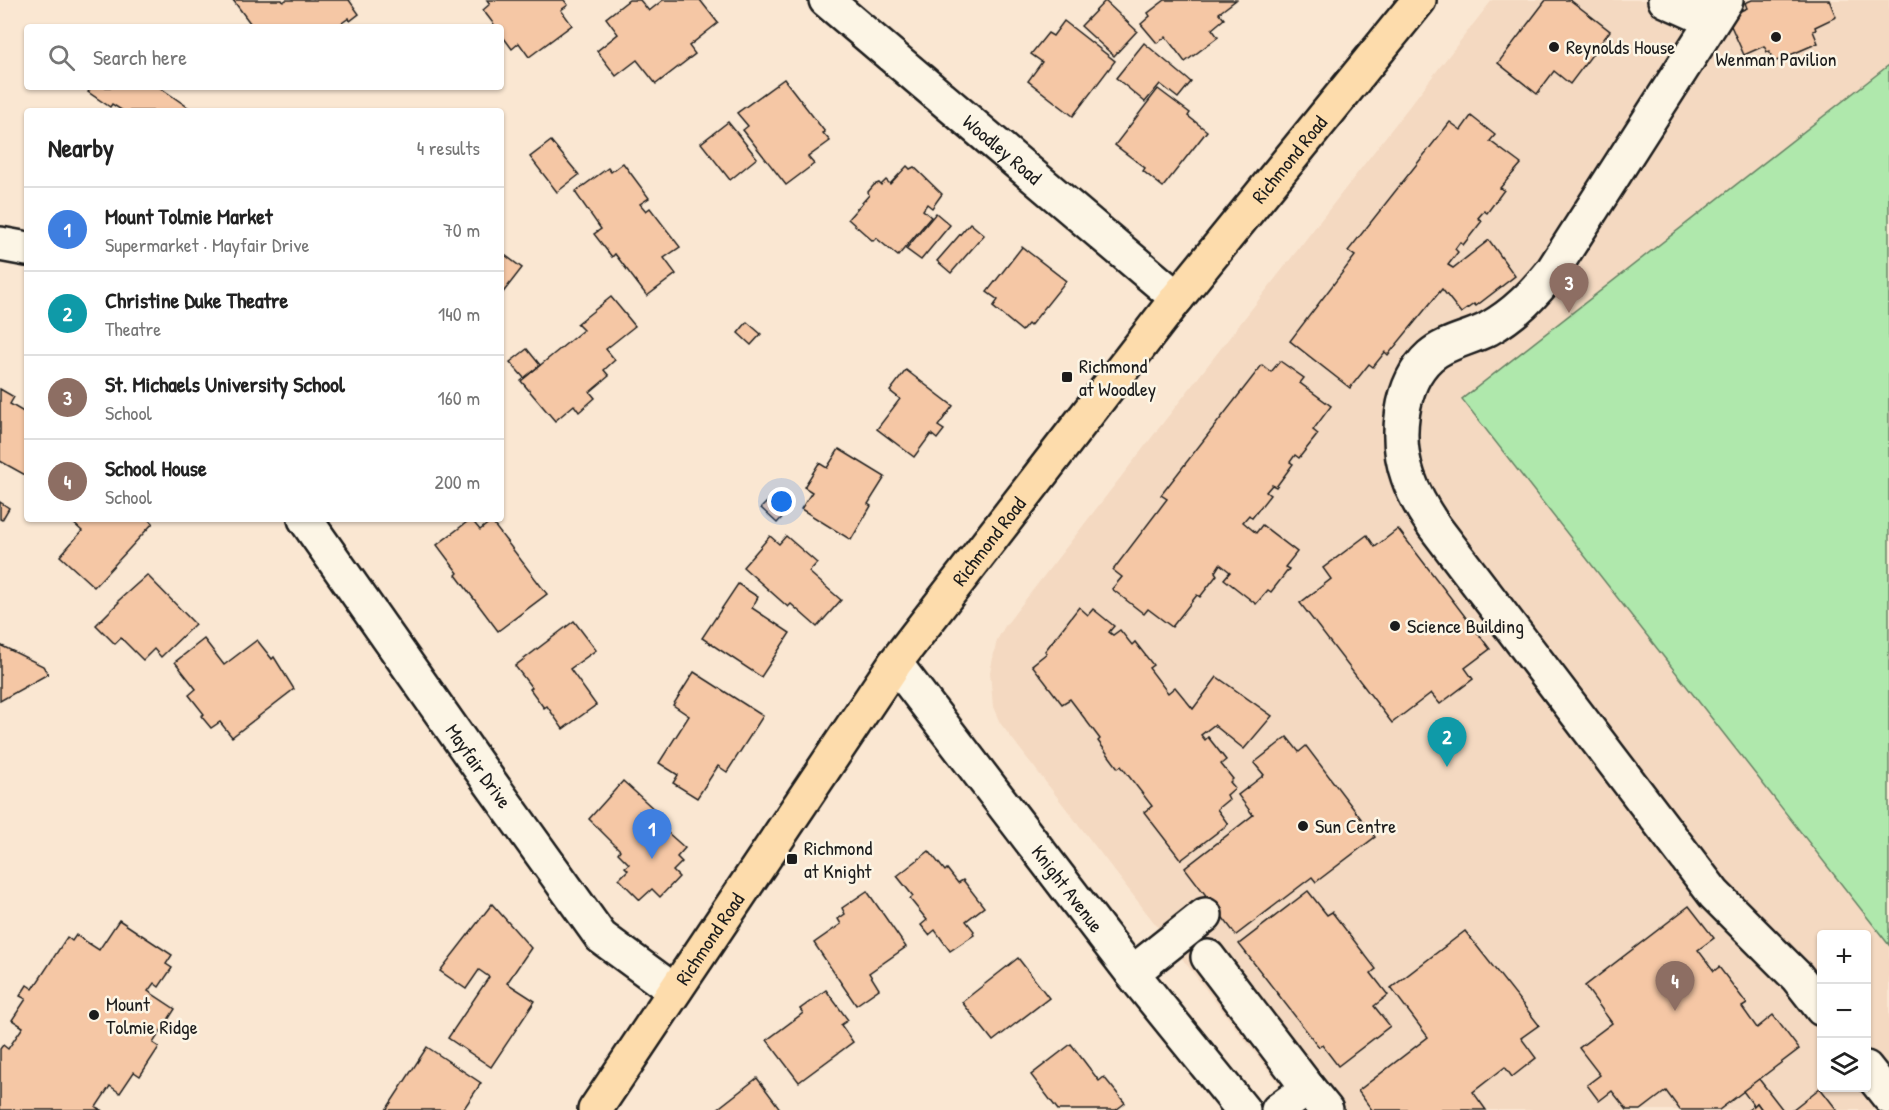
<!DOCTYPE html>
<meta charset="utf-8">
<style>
body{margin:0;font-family:"Patrick Hand",sans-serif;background:#f2f2f2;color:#222}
.controls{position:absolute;right:18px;bottom:18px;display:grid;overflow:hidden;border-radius:6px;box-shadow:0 2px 4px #0004}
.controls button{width:54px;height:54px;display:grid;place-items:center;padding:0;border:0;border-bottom:2px solid #e0e0e0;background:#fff;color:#222;font:30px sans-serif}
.you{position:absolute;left:782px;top:502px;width:21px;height:21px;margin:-15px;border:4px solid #fff;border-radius:50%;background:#1a73e8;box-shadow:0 0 0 9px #1a73e833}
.badge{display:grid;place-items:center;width:39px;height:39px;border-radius:50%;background:#1a73e8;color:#fff;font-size:20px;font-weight:700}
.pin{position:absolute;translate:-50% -50px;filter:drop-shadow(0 2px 3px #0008)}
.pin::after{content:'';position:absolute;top:32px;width:21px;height:18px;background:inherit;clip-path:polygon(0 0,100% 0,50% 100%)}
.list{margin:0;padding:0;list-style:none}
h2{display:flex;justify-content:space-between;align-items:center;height:78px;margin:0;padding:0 24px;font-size:26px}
h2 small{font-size:20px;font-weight:400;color:#767676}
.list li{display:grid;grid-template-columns:39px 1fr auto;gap:18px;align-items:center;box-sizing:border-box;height:84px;padding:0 24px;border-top:2px solid #e0e0e0}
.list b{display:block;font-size:22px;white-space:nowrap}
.list p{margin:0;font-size:20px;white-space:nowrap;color:#767676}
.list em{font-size:20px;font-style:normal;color:#767676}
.icon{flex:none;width:33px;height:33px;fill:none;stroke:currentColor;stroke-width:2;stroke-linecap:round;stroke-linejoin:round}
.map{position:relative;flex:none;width:1889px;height:1110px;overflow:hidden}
.search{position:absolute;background:#fff;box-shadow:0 2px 4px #0004;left:24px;top:24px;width:480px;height:66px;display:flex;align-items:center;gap:15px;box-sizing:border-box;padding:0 21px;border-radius:6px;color:#767676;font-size:22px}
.panel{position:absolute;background:#fff;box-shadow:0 2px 4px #0004;left:24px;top:108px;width:480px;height:414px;border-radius:6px}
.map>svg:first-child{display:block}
.built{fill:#f4d9c1;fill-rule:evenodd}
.green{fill:#afe8ac;stroke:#668264;stroke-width:1.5}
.building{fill:#f5c7a5;stroke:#1c1c1c;stroke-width:1.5}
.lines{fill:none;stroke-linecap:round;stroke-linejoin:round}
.minor-casing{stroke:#1c1c1c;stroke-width:38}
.major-casing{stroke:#1c1c1c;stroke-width:38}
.minor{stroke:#fcf5e5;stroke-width:33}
.major{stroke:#fddcac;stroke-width:33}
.poi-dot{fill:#1c1c1c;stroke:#fcf5e5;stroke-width:2}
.labels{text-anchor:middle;stroke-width:5;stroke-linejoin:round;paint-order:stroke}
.poi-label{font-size:20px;fill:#1c1c1c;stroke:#fcf5e5;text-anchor:start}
.street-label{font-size:20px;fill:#1c1c1c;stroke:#fcf5e5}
</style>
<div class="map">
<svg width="1889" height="1110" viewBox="0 0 1889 1110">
<rect width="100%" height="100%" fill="#fae7d2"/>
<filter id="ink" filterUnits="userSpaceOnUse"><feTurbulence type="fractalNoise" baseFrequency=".0167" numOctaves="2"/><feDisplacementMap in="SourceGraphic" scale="12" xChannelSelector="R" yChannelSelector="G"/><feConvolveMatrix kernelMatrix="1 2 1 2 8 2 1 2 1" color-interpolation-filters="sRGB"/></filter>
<g filter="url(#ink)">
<path class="built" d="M1492 0H1889V1110H1299L1000 723 993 707 990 672 997 640 1005 626ZM1822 934H1866V1088H1822Z"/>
<path class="green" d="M1889 65V945L1462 399Z"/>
<g class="building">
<path d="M233 0H282L283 2 286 0H349L359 14 350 21 349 18 336 27H253Z"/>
<path d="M487 0H564L568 5 561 10 572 25 529 57 519 43 512 49 501 34V27H496L483 10 490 4Z"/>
<path d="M629 0H640L649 11 663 0H700L718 23 689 46 695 54 656 84 637 60 616 76 597 51 618 34 606 18Z"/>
<path d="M1165 0H1236L1219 13 1224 19 1212 29 1218 37 1185 62 1166 37 1157 43 1141 24 1150 16 1148 13Z"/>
<path d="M1546 0H1570L1610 31 1570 84 1554 71 1537 94 1498 63Z"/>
<path d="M1752 0H1829L1836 17 1815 27 1816 30 1813 31 1818 43 1774 62 1769 51 1767 52 1764 46 1744 55 1727 17 1747 8 1745 3Z"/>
<path d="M1105 1 1137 31 1114 56 1081 26Z"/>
<path d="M1064 21 1115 61 1073 116 1028 81 1042 62 1031 54 1048 33 1053 36Z"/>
<path d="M1144 43 1191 82 1178 98 1160 84 1145 102 1116 78Z"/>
<path d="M784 79 825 132 823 133 830 141 808 157 814 164 786 185 743 130 748 126 737 113Z"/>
<path d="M92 87H159L189 108 187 111H123L112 104 110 107 88 92Z"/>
<path d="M1158 89 1190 113 1188 116 1207 131 1163 187 1143 171 1145 168 1115 145Z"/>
<path d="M1471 116 1495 135 1490 141 1521 164 1500 188 1504 190 1487 213 1484 211 1478 218 1482 221 1463 245 1460 242 1455 249 1458 252 1448 265 1453 268 1489 240 1515 276 1476 306 1474 304 1461 313 1442 289 1388 355 1385 352 1373 367 1369 364 1350 388 1290 341 1355 256 1348 251 1450 122 1461 130Z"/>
<path d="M728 122 757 158 730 180 701 143Z"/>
<path d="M551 141 579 175 557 192 530 157Z"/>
<path d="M623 163 649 198 640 204 646 211 650 208 680 247 664 258 676 274 647 296 615 254 612 257 594 234 601 229 575 192 608 168 611 172Z"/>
<path d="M907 166 910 169 914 167 942 194 932 208 927 204 923 210 931 217 898 256 876 238 873 241 848 219 869 195 868 192 874 185 879 183 881 185 886 180 890 184Z"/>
<path d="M936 213 950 225 921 260 906 249Z"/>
<path d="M970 223 984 235 951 273 937 261Z"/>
<path d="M1022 247 1066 281 1030 326 1028 324 1022 331 993 307 998 300 987 292Z"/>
<path d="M501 252 522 268 501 295Z"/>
<path d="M611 297 635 326 606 349 615 360 604 370 609 376 590 392 595 398 579 412 574 405 555 421 521 381 583 330 577 324Z"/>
<path d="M747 322 761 334 751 345 738 333Z"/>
<path d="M527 349 540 365 524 378 510 362Z"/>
<path d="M1280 361 1304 378 1300 383 1331 406 1313 430 1318 434 1299 458 1295 455 1290 462 1293 464 1276 487 1272 485 1266 492 1270 495 1252 518 1249 515 1243 522 1256 533 1262 525 1297 552 1285 567 1289 569 1271 592 1268 590 1256 604 1224 579 1230 572 1220 564 1215 572 1217 575 1200 597 1197 595 1172 627 1148 609 1144 614 1112 589 1122 577 1113 570 1167 499 1161 495 1262 365 1271 372Z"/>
<path d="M906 370 953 406 938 426 944 430 937 439 931 434 914 457 877 429 900 399 890 391Z"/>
<path d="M0 389 14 397 10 404 27 414 24 419 27 421V476L0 461Z"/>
<path d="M839 449 885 477 868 504 871 506 851 540 801 509 812 492 804 487 819 463 827 468Z"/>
<path d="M773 496 788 511 777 523 761 508Z"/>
<path d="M0 502 9 508 2 520 0 519Z"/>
<path d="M71 519H149L153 523 94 587 60 556 82 531 70 520Z"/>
<path d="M471 519 480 530 491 521 547 594 498 631 456 575 458 573 437 545Z"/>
<path d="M1398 529 1490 649 1465 668 1473 679 1440 704 1431 693 1392 723 1300 603 1331 579 1323 568 1367 535 1375 547Z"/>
<path d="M770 536 779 544 786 536 817 563 809 572 841 600 817 627 791 604 788 607 743 567Z"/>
<path d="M147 575 195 624 161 657 154 649 143 660 121 638 115 644 96 625 119 602 118 601Z"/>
<path d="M738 584 758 597 752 608 790 633 761 677 702 638Z"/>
<path d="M1079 607 1088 615 1093 609 1114 626 1109 632 1113 635 1120 630 1132 645 1135 642 1153 665 1149 668 1168 693 1175 687 1193 709 1217 677 1272 716 1244 749 1214 725 1201 735 1205 740 1208 737 1226 760 1221 764 1233 779 1230 782 1235 788 1227 795 1229 799 1217 809 1228 824 1181 860 1144 812 1152 806 1121 766 1118 768 1098 741 1100 739 1070 699 1062 704 1032 665 1047 653 1045 651Z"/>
<path d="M574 621 596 650 570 669 596 705 563 729 547 706 544 708 530 689 532 688 515 666Z"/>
<path d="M204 639 224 665 257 640 272 659 274 657 294 689 232 737 220 722 211 728 201 716 204 714 189 695 196 689 175 662Z"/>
<path d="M0 645 43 666 48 674 0 701Z"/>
<path d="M694 672 763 716 727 772 718 766 697 798 673 783 678 775 659 763 689 716 673 705Z"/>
<path d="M1287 737 1299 752 1306 746 1375 837 1316 882 1312 877 1236 935 1185 868 1253 815 1238 795 1264 775 1254 763Z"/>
<path d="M623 781 656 811 650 817 685 848 677 857 682 862 673 871 679 877 660 897 652 889 640 900 619 879 628 870 625 867 629 864 618 853 620 850 589 819Z"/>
<path d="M929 851 945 871 947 869 958 883 963 880 984 907 966 921 974 931 973 933 974 935 950 951 935 930 929 935 921 925 927 920 910 899 913 896 897 876Z"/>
<path d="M867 891 906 947 869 973 879 989 856 1005 814 943 841 924 838 919 845 914 842 908Z"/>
<path d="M1308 891 1327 915 1332 912 1376 969 1371 973 1388 995 1374 1006 1390 1026 1338 1066 1322 1045 1319 1047 1239 944Z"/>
<path d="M492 904 531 948 507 983 535 1001 491 1067 448 1038 489 977 479 970 466 989 440 971Z"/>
<path d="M1689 906 1714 938 1698 950 1714 971 1719 967 1747 1004 1742 1007 1757 1028 1773 1015 1799 1049 1719 1110H1680L1666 1091 1641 1110H1627L1612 1091 1599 1101 1587 1085 1600 1075 1579 1048 1612 1023 1585 986Z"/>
<path d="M119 920 172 955 166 964 172 968 159 987 154 983 148 991 175 1009 153 1043 159 1047 140 1076 134 1072 120 1093 110 1086 96 1107 101 1110H0V1049L3 1045 8 1049 23 1027 12 1020 26 999 20 996 27 985 33 989 67 937 72 941 76 935 99 950Z"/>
<path d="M1465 931 1539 1025 1521 1038 1536 1058 1512 1077 1505 1067 1473 1092 1486 1110H1372L1358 1091 1428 1037 1391 988Z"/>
<path d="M1018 958 1049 998 993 1041 962 1002Z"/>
<path d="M826 990 848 1020 841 1025 853 1042 799 1082 767 1040 803 1013 800 1009Z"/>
<path d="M1071 1044 1099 1081 1104 1077 1125 1103 1116 1110H1058L1031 1075Z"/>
<path d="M427 1047 481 1083 463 1110H386Z"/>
<path d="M757 1078 781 1110H716Z"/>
<path d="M1759 1079 1783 1110H1762L1757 1103 1754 1106 1743 1091Z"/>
<path d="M1820 1088 1837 1110H1792Z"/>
<path d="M1757 1103 1762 1110H1748L1754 1106Z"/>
</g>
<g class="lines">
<defs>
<g id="minor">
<path id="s1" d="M826 0 1177 298"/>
<path d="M1665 0 1712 21"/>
<path d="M1726 0 1553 270C1534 294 1515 314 1488 329 1469 339 1446 342 1430 356 1399 384 1395 440 1408 477 1414 495 1423 510 1434 526L1714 894 1797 977 1822 1009"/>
<path d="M0 244 27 249"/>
<path id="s2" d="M305 519 479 767 601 937 673 990"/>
<path id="s3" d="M895 663 1132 973 1243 1110"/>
<path d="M1208 957 1308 1088"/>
<path d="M1132 973 1205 915"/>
<path d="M1866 1068 1889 1097"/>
<path d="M1278 1110 1308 1088 1326 1110"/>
</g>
<g id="major">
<path id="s4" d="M595 1110 895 663 1177 298 1419 0"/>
</g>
</defs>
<use href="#minor" class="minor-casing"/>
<use href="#major" class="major-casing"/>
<use href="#minor" class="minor"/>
<use href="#major" class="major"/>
</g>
</g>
<g class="poi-dot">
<circle cx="1776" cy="37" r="6"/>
<circle cx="1554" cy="47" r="6"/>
<rect x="1061" y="371" width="12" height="12" rx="3"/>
<circle cx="1395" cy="626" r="6"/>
<circle cx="1303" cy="826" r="6"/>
<rect x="786" y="853" width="12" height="12" rx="3"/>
<circle cx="94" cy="1015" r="6"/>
</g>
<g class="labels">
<g class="poi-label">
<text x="1566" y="54">Reynolds House</text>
<text x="1776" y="66" text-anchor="middle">Wenman Pavilion</text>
<text x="1079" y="373">Richmond<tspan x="1079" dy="23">at Woodley</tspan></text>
<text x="1407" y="633">Science Building</text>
<text x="1315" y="833">Sun Centre</text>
<text x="804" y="855">Richmond<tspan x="804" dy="23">at Knight</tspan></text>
<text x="106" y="1011">Mount<tspan x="106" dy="23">Tolmie Ridge</tspan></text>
</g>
<g class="street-label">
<text dy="7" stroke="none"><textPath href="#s1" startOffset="231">Woodley Road</textPath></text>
<text dy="7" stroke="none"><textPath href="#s4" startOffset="1178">Richmond Road</textPath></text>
<text dy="7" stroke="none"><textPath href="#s4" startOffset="692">Richmond Road</textPath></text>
<text dy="7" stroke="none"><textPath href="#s2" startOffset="302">Mayfair Drive</textPath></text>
<text dy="7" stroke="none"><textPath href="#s3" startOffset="284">Knight Avenue</textPath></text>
<text dy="7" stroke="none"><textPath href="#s4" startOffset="206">Richmond Road</textPath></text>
</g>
</g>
</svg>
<div class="controls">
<button>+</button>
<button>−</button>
<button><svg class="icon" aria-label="layers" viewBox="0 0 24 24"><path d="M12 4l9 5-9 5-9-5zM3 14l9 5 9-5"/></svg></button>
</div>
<div class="you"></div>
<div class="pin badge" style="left:652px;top:859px;background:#3f7fe0">1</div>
<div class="pin badge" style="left:1447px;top:767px;background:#0f9aa8">2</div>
<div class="pin badge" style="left:1569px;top:313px;background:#8d6e63">3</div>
<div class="pin badge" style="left:1675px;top:1011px;background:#8d6e63">4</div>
<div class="search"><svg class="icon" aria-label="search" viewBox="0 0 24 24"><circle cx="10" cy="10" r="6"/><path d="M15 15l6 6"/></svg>Search here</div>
<section class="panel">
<h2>Nearby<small>4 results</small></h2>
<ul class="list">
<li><span class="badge" style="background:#3f7fe0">1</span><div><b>Mount Tolmie Market</b><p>Supermarket · Mayfair Drive</p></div><em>70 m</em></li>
<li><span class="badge" style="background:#0f9aa8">2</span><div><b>Christine Duke Theatre</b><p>Theatre</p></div><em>140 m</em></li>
<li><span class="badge" style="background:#8d6e63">3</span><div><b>St. Michaels University School</b><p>School</p></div><em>160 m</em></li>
<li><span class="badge" style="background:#8d6e63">4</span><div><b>School House</b><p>School</p></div><em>200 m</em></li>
</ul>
</section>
</div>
